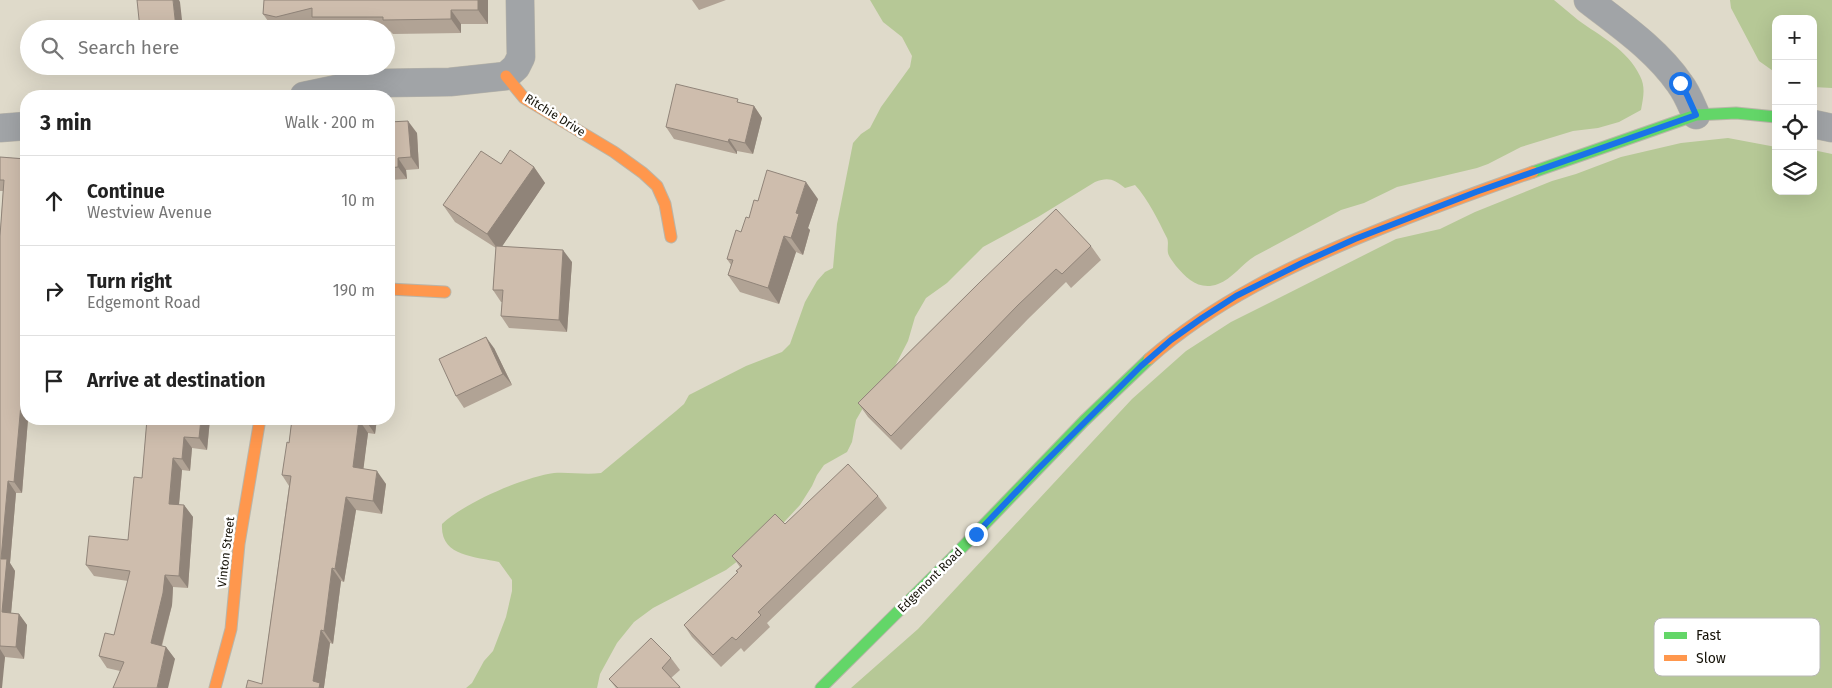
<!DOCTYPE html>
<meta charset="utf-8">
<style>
body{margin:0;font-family:"Fira Sans",sans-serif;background:#f6f6f6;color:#222}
.controls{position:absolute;right:15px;top:15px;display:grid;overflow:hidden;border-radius:10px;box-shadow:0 5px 20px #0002}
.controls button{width:45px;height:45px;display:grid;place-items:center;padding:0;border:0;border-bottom:1px solid #e0e0e0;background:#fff;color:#222;font:25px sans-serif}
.stop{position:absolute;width:15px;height:15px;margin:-11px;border:4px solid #1a73e8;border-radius:50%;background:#fff}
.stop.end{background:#1a73e8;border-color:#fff;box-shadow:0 1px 5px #0008}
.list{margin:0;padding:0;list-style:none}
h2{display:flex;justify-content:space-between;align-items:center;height:65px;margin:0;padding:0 20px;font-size:21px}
h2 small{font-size:16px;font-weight:400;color:#767676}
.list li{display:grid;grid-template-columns:32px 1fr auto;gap:15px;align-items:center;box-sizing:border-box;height:90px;padding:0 20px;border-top:1px solid #e0e0e0}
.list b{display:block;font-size:19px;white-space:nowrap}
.list p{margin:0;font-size:16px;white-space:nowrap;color:#767676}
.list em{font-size:16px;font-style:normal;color:#767676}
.icon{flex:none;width:28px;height:28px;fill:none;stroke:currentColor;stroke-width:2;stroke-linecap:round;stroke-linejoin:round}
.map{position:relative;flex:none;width:1832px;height:688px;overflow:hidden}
.search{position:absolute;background:#fff;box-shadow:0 5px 20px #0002;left:20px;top:20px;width:375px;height:55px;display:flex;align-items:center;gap:12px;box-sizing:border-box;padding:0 18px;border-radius:28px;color:#767676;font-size:19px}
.panel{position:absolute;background:#fff;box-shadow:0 5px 20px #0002;left:20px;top:90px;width:375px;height:335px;border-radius:20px}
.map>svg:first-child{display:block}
.forest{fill:#b6c896}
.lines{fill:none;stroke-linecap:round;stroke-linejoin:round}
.street-casing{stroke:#b9b5a9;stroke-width:29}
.fast-casing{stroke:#b9b5a9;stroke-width:13}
.slow-casing{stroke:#b9b5a9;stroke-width:13}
.street{stroke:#a1a4a7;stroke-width:28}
.fast{stroke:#63d668;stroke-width:11}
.slow{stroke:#ff974d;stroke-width:11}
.wall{fill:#b1a395}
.shaded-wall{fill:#908479}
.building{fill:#cebdad;stroke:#908479}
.route{stroke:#1a73e8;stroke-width:6}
.labels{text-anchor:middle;stroke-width:5;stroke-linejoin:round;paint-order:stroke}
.street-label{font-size:12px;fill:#141107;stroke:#fff}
.key{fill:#fff;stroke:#b8b8b5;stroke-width:1}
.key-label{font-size:14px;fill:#141107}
</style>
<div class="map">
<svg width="1832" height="688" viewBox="0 0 1832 688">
<rect width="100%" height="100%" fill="#dfdaca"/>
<g class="forest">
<path d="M870 0H1554C1562 7 1570 13 1578 20 1600 36 1628 50 1640 76 1646 87 1643 99 1641 110L1619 122 1598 128 1573 131 1521 147 1488 164 1477 168 1397 187 1364 203 1341 210 1255 256C1242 264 1232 279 1218 284 1200 291 1187 279 1176 266 1173 262 1169 257 1168 253 1167 247 1169 243 1167 238 1158 220 1148 199 1135 185L1125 188C1114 179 1108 177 1095 182L1038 217 983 247 947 283 926 298 915 317 908 341 894 368 870 396 856 420 852 442 847 452 824 465 817 475 812 486 800 505 772 535 726 570 653 608 634 622 617 643 600 674 597 688H466L472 683 484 661 493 651 506 617 512 591V580L499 562C475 556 440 557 442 524 464 503 524 477 554 473 570 472 585 475 601 473L676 411 684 404 689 395 746 366 782 352 790 344 805 302 817 281 825 272 833 268 837 224 853 143 861 134 870 128 881 107 910 67 912 56 902 37 883 22Z"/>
<path d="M1730 0H1832V88L1813 87V19H1776V73L1759 61 1731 8Z"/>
<path d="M1728 138 1776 147V191H1813V150L1832 154V688H851L918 629 1132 399 1186 351 1231 322 1396 239 1440 229 1475 212 1552 181 1576 174 1621 157 1681 143Z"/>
</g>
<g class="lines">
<defs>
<g id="street">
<path d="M1588 0C1620 25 1657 50 1680 84 1687 93 1691 104 1696 115"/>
<path d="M304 96 342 88 385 83 450 82 506 76 516 67 521 57 520 0"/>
<path d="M1813 124 1832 128"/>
<path d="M0 128 26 126"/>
</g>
<g id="fast">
<path d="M1533 172 1696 115 1736 113 1776 117"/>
<path d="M821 688 952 558 1084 421 1149 359"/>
</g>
<g id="slow">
<path d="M506 76 524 98 614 152 643 173 657 186 665 204 671 237"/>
<path d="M389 289 445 292"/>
<path d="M1149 359C1215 301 1292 265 1373 232 1425 211 1479 191 1533 172"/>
<path d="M215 688 231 629 239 544 260 419"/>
</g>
</defs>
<use href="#street" class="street-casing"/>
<use href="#fast" class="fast-casing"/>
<use href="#slow" class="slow-casing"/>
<use href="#street" class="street"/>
<use href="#fast" class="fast"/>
<use href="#slow" class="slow"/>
</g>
<g class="wall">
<path d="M264 0H488V24H461V33L393 34 390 31H386V29H321L317 23 295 29H277L273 28 263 14Z"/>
<path d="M692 0H726L699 10Z"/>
<path d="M741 103 754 106 762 118 753 154 737 151V154L674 139 666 127Z"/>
<path d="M389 122 417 133 419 169 406 170 407 179 389 180Z"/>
<path d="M0 157 26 159V419H28L22 493H16L10 563 15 571 11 613 19 614 27 625 24 659 5 657 0 688V236L3 191H0Z"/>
<path d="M534 167 545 183 502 246 572 262 567 332 509 328 501 316 502 302H501L493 290 496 248 455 222 443 205Z"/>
<path d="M818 199 808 228 810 230 803 255 796 252 779 304 740 292 728 275 731 265 727 259 758 201Z"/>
<path d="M1091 246 1101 260 1071 288 1066 282 1028 319 901 450 868 417 858 403 980 282Z"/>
<path d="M494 348 512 385 464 408 456 396Z"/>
<path d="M147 419H210L207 450 192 448 190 471 182 470 179 505H184L193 517 188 588 173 587 172 605 162 646 166 647 175 659 120 671 107 668 99 656 114 635 128 581 94 576 86 565 128 540 142 478Z"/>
<path d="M292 419H377L375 434 368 433 363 469 386 484 382 514 356 510 344 582 341 581 333 644 330 643 324 687V688H246L262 684 289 486 282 475 289 443Z"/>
<path d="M878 496 887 508 767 623 770 627 744 652 741 648 721 667 692 637 684 625 738 573 740 567 732 556 785 524Z"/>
<path d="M671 658 680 670 671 678 681 688H616L609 679Z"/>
</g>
<g class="shaded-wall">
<path d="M173 0H179L180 2 183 29H176V28Z"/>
<path d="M478 0H488V24L478 10Z"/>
<path d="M451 10 461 24V33L451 19Z"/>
<path d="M754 106 762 118 753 154 745 143Z"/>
<path d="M408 121 417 133 419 169 411 157Z"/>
<path d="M729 139 737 151V154L728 142Z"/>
<path d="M398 158 406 170 407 179 398 167Z"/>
<path d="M534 167 545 183 499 251 487 234Z"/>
<path d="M806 182 818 199 808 228 810 230 803 255 791 238 796 213Z"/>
<path d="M784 236 796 252 779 304 768 288Z"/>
<path d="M563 250 572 262 567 332 559 320Z"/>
<path d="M486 337 494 348 512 385 503 374Z"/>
<path d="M21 404 26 412V419H28L22 493 14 482Z"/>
<path d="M201 419H210L207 450 199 438Z"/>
<path d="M366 419H377L375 434 366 421Z"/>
<path d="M359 420 368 433 362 480 353 467Z"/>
<path d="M184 437 192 448 190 471 182 459Z"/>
<path d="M173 458 182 470 178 515 169 504Z"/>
<path d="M377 471 386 484 382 514 373 501Z"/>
<path d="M8 481 16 493 10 563 15 571 10 624 2 612 1 559Z"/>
<path d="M346 497 356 510 344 582 335 569Z"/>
<path d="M184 505 193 517 188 588 179 576Z"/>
<path d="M332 568 341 581 333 644 324 631Z"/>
<path d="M165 575 173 587 172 605 159 655 151 643Z"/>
<path d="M19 614 27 625 24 659 16 647Z"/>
<path d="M321 630 330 643 324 687V688H318L313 681Z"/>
<path d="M166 647 175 659 168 688H157Z"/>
<path d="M0 649 5 657 2 688H0Z"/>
</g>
<g class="building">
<path d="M137 0H173L176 28H174V29H140Z"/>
<path d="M264 0H478V10H451V19L383 20V17H312V8L276 17 263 14Z"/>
<path d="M676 84 738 99 737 102 754 106 745 143 729 139 728 142 666 127Z"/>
<path d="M408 121 411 157 398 158V167L389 168V122Z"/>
<path d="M510 150 534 167 487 234 443 205 481 151 501 164Z"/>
<path d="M0 157 26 159V405L21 404 14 482 8 481 1 559H7L2 612 19 614 16 647 0 646V236L4 180H0Z"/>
<path d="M767 170 806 182 796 213 799 214 791 238 784 236 768 288 728 275 733 260 727 259 736 230 741 232 746 217 749 218 754 200 758 201Z"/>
<path d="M1056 209 1091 246 1062 274 1056 269 1018 305 891 436 858 403 980 282Z"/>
<path d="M496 246 563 250 559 320 501 316 503 290H493Z"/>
<path d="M486 337 503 374 456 396 439 359Z"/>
<path d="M147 419H201L199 438 184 437 182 459 173 458 169 504 184 505 179 576 165 575 163 593 151 643 166 647 157 688H113L124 662 99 656 105 633 114 635 130 571 86 565 89 536 128 540 134 477 142 478Z"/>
<path d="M292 419H366V421L359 420 353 467 377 471 373 501 346 497 335 569 332 568 324 631 321 630 313 681 320 683 319 688H246L248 680 262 684 291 476 282 475 287 442 289 443Z"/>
<path d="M848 464 878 496 758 612 761 615 736 640 732 637 713 655 684 625 738 572 736 571 742 566 732 556 775 514 785 524Z"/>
<path d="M651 638 671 658 662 668 680 687 678 688H618L609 679Z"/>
</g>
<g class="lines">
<path class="route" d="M976 534 1038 469 1141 366 1171 340 1202 318 1236 296 1302 263 1355 239 1476 192 1696 115 1687 95 1680 83"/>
</g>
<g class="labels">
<g class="street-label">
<text transform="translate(555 115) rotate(32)" y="4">Ritchie Drive</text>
<text transform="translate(226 552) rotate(-83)" y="4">Vinton Street</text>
<text transform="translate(930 580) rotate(-45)" y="4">Edgemont Road</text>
</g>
</g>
<rect x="1654" y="618" width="166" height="58" rx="8" class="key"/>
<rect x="1664" y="632" width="23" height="7" fill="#63d668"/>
<rect x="1664" y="655" width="23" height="6" fill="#ff974d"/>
<g class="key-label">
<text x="1696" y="640">Fast</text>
<text x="1696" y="663">Slow</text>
</g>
</svg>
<div class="controls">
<button>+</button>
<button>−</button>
<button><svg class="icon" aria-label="locate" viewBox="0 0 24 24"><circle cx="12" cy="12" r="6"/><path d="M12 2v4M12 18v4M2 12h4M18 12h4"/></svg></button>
<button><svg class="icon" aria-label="layers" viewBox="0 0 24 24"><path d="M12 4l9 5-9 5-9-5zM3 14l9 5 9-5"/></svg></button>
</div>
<div class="stop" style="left:1680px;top:83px"></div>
<div class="stop end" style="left:976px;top:534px"></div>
<div class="search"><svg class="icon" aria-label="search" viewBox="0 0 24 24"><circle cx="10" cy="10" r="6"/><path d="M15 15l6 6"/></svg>Search here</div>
<section class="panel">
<h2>3 min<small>Walk · 200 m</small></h2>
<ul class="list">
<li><svg class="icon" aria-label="ahead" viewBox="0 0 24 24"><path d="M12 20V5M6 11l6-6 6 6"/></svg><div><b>Continue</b><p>Westview Avenue</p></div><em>10 m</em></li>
<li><svg class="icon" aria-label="right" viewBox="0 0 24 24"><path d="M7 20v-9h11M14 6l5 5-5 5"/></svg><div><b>Turn right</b><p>Edgemont Road</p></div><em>190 m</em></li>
<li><svg class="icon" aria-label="arrive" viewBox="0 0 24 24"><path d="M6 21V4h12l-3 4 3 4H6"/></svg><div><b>Arrive at destination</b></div></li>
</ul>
</section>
</div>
